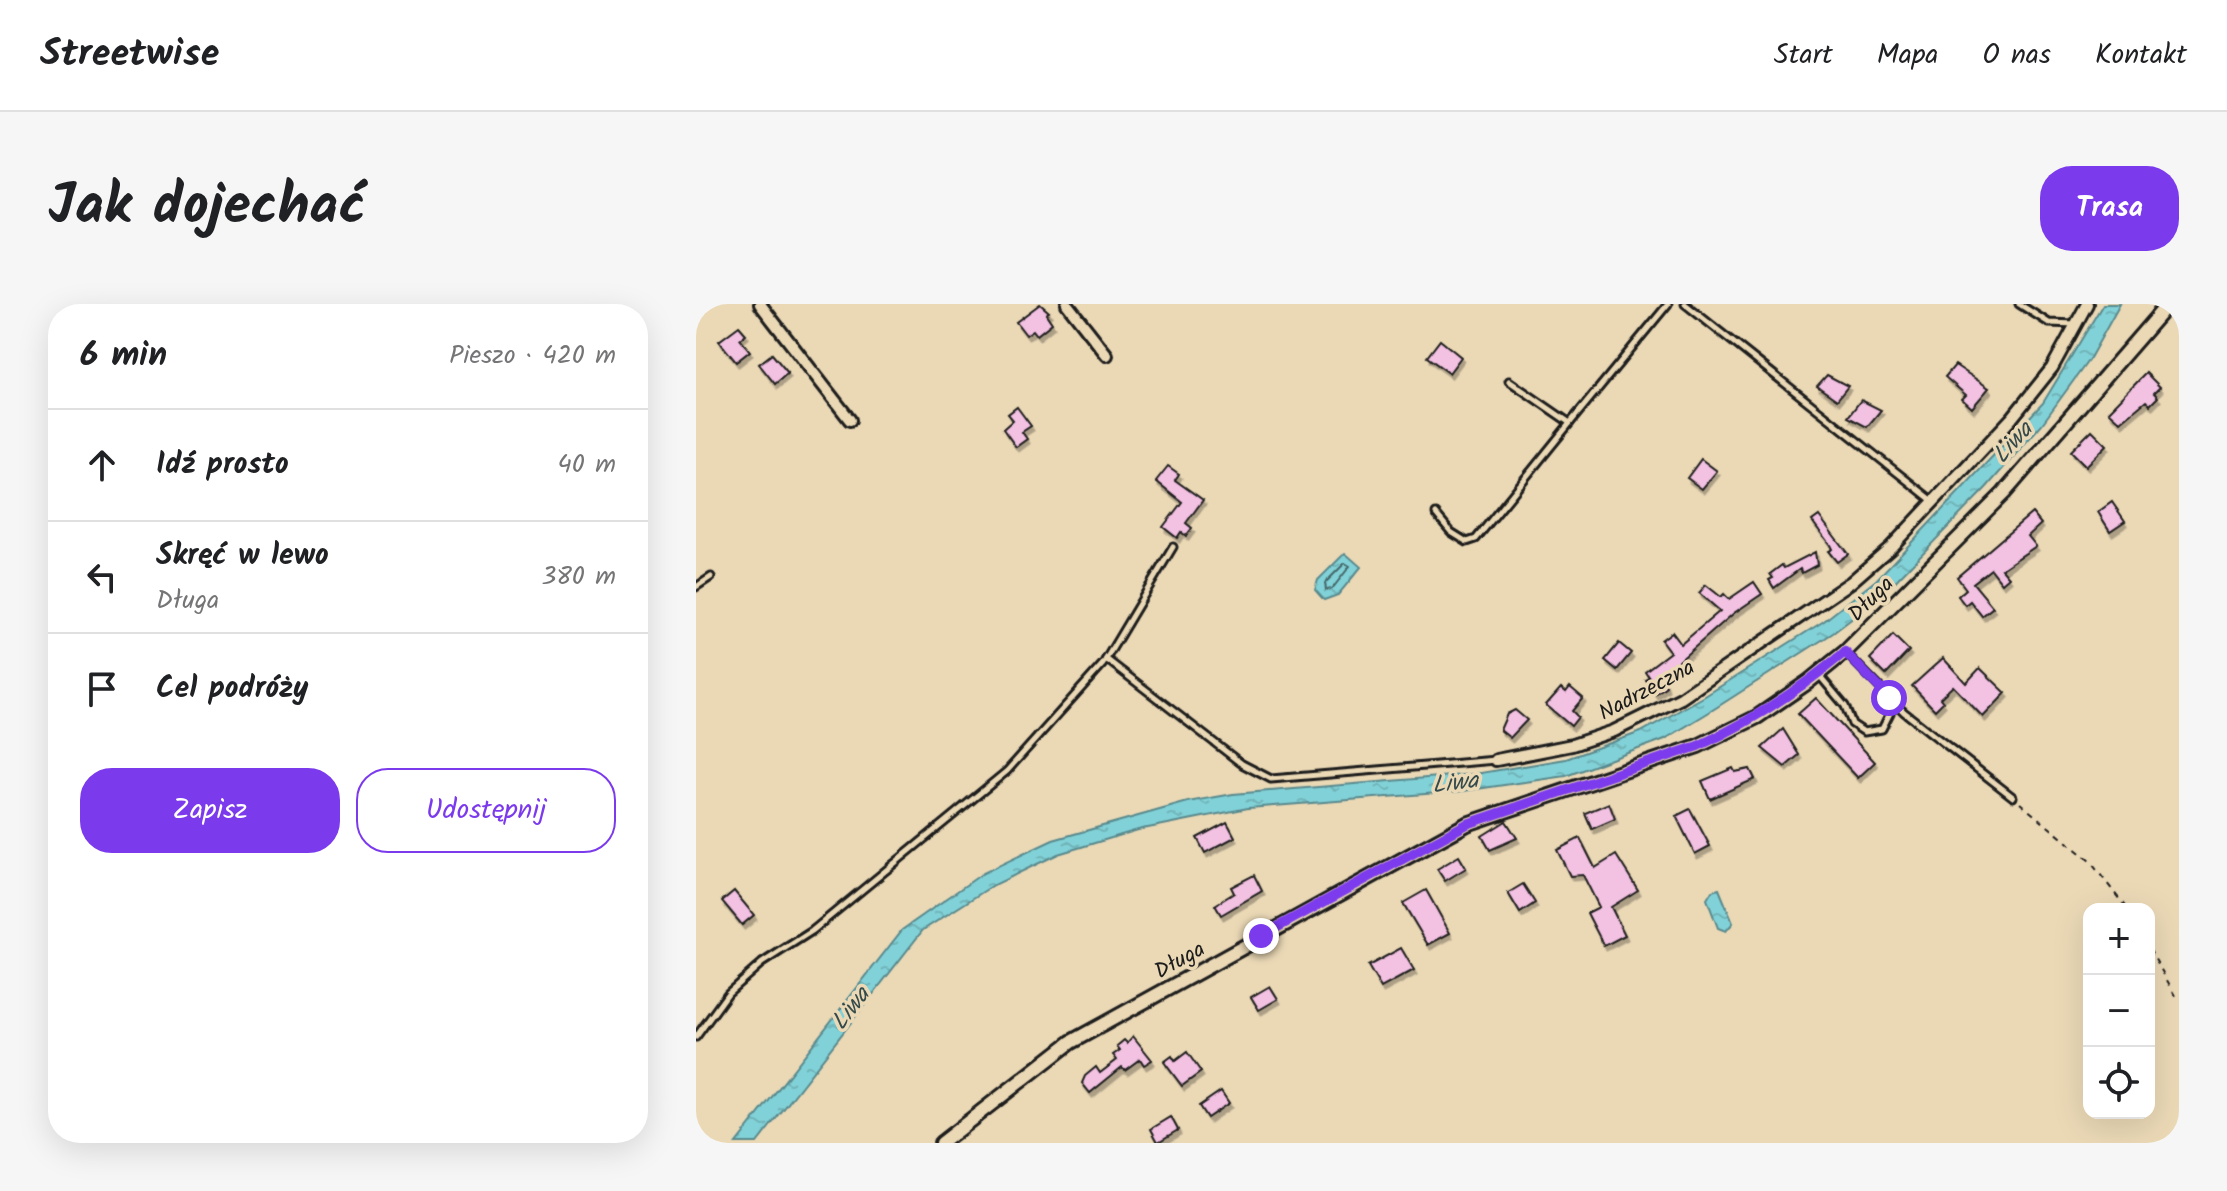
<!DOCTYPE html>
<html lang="pl">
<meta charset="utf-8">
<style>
body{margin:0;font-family:Kalam,sans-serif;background:#f6f6f6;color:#202124}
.controls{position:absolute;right:24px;bottom:24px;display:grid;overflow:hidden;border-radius:16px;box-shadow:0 8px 32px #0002}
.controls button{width:72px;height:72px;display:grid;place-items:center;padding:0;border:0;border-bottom:2px solid #e0e0e0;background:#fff;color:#202124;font:40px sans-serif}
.stop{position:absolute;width:24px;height:24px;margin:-18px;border:6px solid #7c3aed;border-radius:50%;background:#fff}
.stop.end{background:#7c3aed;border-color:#fff;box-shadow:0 2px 8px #0008}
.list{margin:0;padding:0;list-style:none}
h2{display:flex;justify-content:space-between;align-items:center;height:104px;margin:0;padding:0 32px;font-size:34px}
h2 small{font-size:26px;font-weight:400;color:#757577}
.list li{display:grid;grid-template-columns:52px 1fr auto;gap:24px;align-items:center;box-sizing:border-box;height:112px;padding:0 32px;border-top:2px solid #e0e0e0}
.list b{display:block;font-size:30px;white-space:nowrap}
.list p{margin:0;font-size:26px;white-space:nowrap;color:#757577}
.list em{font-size:26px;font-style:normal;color:#757577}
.actions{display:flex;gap:16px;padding:24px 32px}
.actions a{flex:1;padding:18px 0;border:2px solid #7c3aed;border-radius:32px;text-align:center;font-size:28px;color:#7c3aed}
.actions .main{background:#7c3aed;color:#fff}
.icon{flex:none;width:44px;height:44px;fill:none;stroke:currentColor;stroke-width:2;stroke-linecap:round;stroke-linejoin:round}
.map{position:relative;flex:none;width:1483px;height:839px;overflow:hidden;border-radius:32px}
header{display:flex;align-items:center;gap:48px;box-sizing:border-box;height:112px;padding:0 40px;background:#fff;border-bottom:2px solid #e0e0e0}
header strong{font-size:38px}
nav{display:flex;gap:44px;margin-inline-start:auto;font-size:28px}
.intro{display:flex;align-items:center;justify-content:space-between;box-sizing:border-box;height:192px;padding:0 48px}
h1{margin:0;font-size:56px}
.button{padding:20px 36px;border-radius:32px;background:#7c3aed;color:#fff;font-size:28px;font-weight:700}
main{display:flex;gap:48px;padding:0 48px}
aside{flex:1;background:#fff;border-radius:32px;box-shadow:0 8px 32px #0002}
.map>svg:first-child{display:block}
.water{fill:url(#water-ripples);stroke:#59898d;stroke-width:2}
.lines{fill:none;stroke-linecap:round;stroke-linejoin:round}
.shore{stroke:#446567;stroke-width:2}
.building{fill:#f3c1e2;stroke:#1c1c1c;stroke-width:2;filter:url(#shadow)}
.service-casing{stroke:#1c1c1c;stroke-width:11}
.minor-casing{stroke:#1c1c1c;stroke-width:16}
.tertiary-casing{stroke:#1c1c1c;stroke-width:18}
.path{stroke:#1c1c1c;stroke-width:2;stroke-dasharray:6 6;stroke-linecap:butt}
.service{stroke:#ebd9b6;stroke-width:5}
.minor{stroke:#ebd9b6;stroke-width:10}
.tertiary{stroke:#ebd9b6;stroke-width:12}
.route{stroke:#7c3aed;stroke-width:10}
.labels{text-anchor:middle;stroke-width:7;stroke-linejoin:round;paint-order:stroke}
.street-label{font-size:22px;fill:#1c1c1c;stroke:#ebd9b6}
.water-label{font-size:24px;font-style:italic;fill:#354a4b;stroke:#ebd9b6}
</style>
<header>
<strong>Streetwise</strong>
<nav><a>Start</a><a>Mapa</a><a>O nas</a><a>Kontakt</a></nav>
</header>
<div class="intro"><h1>Jak dojechać</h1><a class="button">Trasa</a></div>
<main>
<aside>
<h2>6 min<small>Pieszo · 420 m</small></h2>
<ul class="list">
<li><svg class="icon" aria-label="ahead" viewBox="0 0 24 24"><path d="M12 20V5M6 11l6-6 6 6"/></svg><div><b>Idź prosto</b></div><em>40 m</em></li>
<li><svg class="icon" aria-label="left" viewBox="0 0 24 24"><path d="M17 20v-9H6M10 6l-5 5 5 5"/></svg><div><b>Skręć w lewo</b><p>Długa</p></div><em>380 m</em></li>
<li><svg class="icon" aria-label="arrive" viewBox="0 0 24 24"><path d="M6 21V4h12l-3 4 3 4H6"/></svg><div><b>Cel podróży</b></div></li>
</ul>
<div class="actions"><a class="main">Zapisz</a><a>Udostępnij</a></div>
</aside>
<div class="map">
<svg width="1483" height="839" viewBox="0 0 1483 839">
<defs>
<pattern id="water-ripples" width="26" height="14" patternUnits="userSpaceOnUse" patternTransform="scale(2)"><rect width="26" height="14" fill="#81d2d8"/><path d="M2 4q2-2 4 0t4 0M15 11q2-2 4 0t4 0" fill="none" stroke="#6fb4b9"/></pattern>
<filter id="shadow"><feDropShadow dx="2.5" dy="4.5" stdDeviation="0" flood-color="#0004"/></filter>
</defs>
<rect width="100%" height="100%" fill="#ebd9b6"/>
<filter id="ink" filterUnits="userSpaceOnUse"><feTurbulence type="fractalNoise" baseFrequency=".0125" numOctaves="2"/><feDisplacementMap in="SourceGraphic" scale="16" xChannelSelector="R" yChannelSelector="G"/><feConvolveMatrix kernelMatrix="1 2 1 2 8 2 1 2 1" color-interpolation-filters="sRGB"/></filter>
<g filter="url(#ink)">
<g class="water">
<path d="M1407 0H1424L1394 54 1346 120 1290 184 1183 294 1137 329 1015 407 969 435 870 472 767 487 552 504 442 526 362 550 296 582 227 626 61 839H40L206 626 287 569 357 536 492 498 537 490 779 470 870 455 945 428 1009 392 1128 317 1180 276 1347 99Z"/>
<path d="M649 249 665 263 642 291 628 296 619 286 622 276Z"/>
<path d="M1023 585 1037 619 1030 627 1022 624 1011 595 1016 587Z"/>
</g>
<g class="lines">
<path class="shore" d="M649 259 654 262 636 285 630 286 629 279Z"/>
</g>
<g class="building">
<path d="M344 0 353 8 350 10 356 19 341 31 337 26 330 31 320 18Z"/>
<path d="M43 22 50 30 44 35 54 47 40 58 23 37Z"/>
<path d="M744 36 765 53 753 69 731 53Z"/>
<path d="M76 50 92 69 79 80 63 60Z"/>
<path d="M1259 61 1293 84 1276 104 1266 95 1270 91 1249 73Z"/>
<path d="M1450 69 1464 83 1458 89 1462 93 1454 101 1450 97 1425 118 1413 107Z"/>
<path d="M1131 71 1152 82 1141 96 1121 82Z"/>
<path d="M1165 96 1185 106 1171 123 1152 113Z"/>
<path d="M321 103 335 122 326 128 331 135 320 143 307 125 317 116 312 110Z"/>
<path d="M1396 126 1411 141 1390 162 1375 147Z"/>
<path d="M1005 155 1021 167 1006 185 991 174Z"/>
<path d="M472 162 483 170 479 176 507 196 490 219 496 224 490 232 485 228 481 234 467 223 486 198 460 177Z"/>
<path d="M1416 198 1429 217 1414 227 1402 208Z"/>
<path d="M1336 209 1345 220 1332 232 1340 242 1306 265 1313 273 1306 279 1295 265 1277 279 1297 303 1286 312 1274 297 1269 301 1262 292 1270 285 1261 273Z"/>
<path d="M1123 212 1152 250 1141 258 1132 247 1136 245 1134 241 1116 217Z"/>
<path d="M1119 248 1121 261 1106 269 1104 265 1078 284 1073 276 1077 274 1074 270 1086 261 1088 264Z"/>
<path d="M1058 278 1066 290 1038 309 967 371 970 382 959 390 949 375 953 373 949 367 974 348 965 336 976 328 985 340 1024 307 1003 289 1010 281 1025 293 1028 290 1033 295Z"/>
<path d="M1197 331 1213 347 1190 371 1174 355Z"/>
<path d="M923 339 935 349 921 366 909 356Z"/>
<path d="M1247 354 1270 379 1284 364 1310 389 1287 413 1257 382 1244 394 1247 398 1239 406 1216 382Z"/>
<path d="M874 383 887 394 876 407 882 413 875 422 850 401 865 384 870 388Z"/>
<path d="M1120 394 1179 458 1162 474 1102 410Z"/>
<path d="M819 406 831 416 814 434 804 426 811 410Z"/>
<path d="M1087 425 1103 451 1089 463 1066 444Z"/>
<path d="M1037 464 1039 468 1054 465 1059 475 1014 495 1006 477Z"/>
<path d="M913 499 919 515 896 525 889 509Z"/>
<path d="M994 505 1014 542 999 550 980 512Z"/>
<path d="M810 517 821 534 794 546 786 532Z"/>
<path d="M531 518 539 533 509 549 501 534Z"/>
<path d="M884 534 899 564 920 551 942 586 915 603 929 631 908 642 891 609 903 603 887 571 874 572 861 546Z"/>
<path d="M763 552 770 564 749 577 741 565Z"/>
<path d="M558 571 566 587 525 611 519 601 538 589 535 583Z"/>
<path d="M827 580 839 599 824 609 812 589Z"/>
<path d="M730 586 754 629 732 641 707 599Z"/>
<path d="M38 587 58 611 46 621 26 597Z"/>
<path d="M705 644 718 666 685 684 672 662Z"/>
<path d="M574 682 582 695 563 706 555 693Z"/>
<path d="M437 732 456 756 448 761 444 755 429 766 426 763 394 789 386 779 389 772 400 763 404 769 421 756 417 751 424 746 421 742 428 736 431 739Z"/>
<path d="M491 748 505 768 486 782 468 758 476 752 479 757Z"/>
<path d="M525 787 533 799 511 814 503 802Z"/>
<path d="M475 813 482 826 462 838 455 825Z"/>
</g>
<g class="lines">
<defs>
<g id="service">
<path d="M989 0 1237 197"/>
<path d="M1323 0 1353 19 1380 20"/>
<path d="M813 77 874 119 972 0"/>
<path d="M740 210 755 228 771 238 780 235 874 119"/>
<path d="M0 283 15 273"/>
<path d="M1149 348 1208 408 1317 493"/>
<path d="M410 355 546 460 575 475 800 456"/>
<path d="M1123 371 1149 402 1156 420 1168 428 1186 425 1199 399"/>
<path d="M0 733 32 689 66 659 116 627 311 467 407 360 477 243"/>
</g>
<g id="minor">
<path d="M64 0 154 116"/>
<path d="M371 0 411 51"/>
<path d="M800 456 876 441 918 427 985 394 1155 278 1195 243 1316 114 1356 64 1391 0"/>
</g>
<path id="tertiary" d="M245 839 375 738 771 520 1002 442 1061 413 1112 378 1149 348 1308 189 1472 0"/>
</defs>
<use href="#service" class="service-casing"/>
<use href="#minor" class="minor-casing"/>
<use href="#tertiary" class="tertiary-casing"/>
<g class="path">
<path d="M1324 499 1394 557 1431 605"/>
<path d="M1453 645 1483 697"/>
</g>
<use href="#service" class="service"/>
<use href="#minor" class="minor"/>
<use href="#tertiary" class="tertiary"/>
</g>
</g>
<g class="lines" filter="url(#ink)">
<path class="route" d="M565 632 771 520 1002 442C1056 418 1103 386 1149 348L1193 394"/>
</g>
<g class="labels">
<g class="street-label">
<text transform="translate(1174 294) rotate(-45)" y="8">Długa</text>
<text transform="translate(950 385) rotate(-28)" y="8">Nadrzeczna</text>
<text transform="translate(483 655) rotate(-29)" y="8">Długa</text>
</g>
<g class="water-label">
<text transform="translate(1316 138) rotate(-48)" y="8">Liwa</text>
<text transform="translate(759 478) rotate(-7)" y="8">Liwa</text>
<text transform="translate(154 704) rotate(-52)" y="8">Liwa</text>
</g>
</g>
</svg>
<div class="controls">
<button>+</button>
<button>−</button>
<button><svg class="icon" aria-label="locate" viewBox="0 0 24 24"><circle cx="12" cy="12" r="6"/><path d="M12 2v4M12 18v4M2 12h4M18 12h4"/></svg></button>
</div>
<div class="stop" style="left:1193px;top:394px"></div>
<div class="stop end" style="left:565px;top:632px"></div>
</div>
</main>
